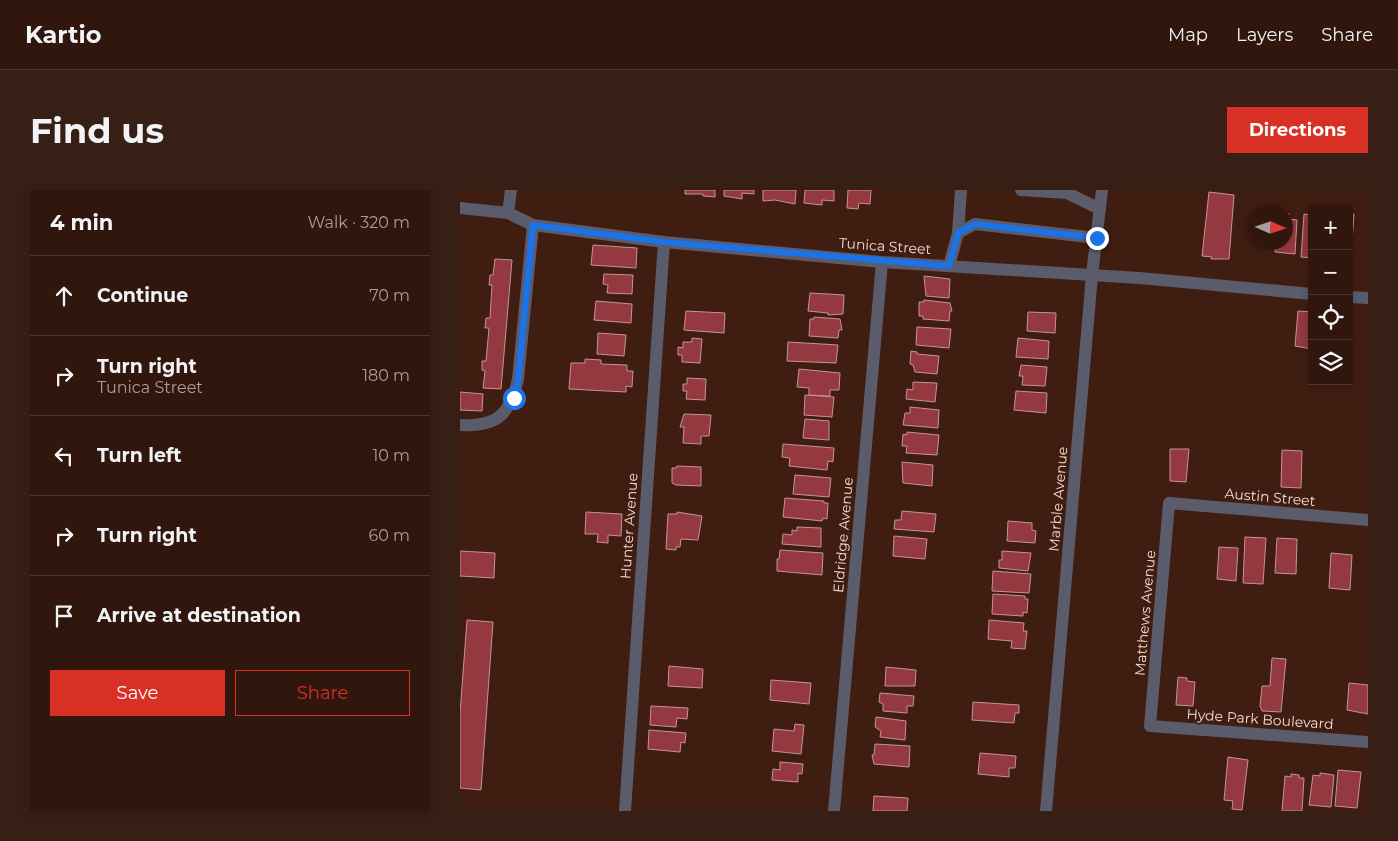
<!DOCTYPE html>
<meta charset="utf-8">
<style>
body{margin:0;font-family:Montserrat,sans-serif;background:#381f16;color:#f1f3f6}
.controls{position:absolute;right:15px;top:15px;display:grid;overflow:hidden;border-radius:0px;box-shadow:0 2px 8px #0003}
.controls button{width:45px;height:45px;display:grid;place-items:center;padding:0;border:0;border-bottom:1px solid #4b352e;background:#30160d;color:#f1f3f6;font:25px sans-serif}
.compass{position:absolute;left:788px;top:15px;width:45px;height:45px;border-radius:50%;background:#30160d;box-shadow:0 2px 8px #0003;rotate:93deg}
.stop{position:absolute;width:15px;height:15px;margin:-11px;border:4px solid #1a73e8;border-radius:50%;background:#fff}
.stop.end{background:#1a73e8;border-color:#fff;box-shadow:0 1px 5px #0008}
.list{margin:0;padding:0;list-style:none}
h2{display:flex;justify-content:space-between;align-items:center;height:65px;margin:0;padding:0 20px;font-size:21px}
h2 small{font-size:16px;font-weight:400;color:#a89f9d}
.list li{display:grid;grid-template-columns:32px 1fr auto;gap:15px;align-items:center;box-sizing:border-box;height:80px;padding:0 20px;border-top:1px solid #4b352e}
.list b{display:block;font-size:19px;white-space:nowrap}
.list p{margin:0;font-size:16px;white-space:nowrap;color:#a89f9d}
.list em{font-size:16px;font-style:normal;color:#a89f9d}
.actions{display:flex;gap:10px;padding:15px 20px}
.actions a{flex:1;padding:11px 0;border:1px solid #d93025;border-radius:0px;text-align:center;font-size:18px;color:#d93025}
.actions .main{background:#d93025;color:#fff}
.icon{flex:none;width:28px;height:28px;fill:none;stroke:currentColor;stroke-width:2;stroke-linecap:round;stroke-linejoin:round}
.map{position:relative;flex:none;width:908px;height:621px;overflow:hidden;border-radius:0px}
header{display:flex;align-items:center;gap:30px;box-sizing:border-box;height:70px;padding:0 25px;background:#30160d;border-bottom:1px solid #4b352e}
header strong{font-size:24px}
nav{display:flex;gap:28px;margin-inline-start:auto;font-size:18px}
.intro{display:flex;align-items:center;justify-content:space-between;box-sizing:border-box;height:120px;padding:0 30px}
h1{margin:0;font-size:35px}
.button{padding:12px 22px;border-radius:0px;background:#d93025;color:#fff;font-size:18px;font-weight:700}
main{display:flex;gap:30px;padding:0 30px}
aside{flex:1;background:#30160d;border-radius:0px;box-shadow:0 2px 8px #0003}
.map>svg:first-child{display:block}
.building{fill:#93393f;stroke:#c49594}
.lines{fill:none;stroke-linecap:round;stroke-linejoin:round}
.minor{stroke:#5a5c6c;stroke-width:12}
.route{stroke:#1a73e8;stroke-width:6}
.labels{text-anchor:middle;stroke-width:4;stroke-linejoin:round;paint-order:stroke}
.street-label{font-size:14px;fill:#f1d9d1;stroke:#401d11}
</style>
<header>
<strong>Kartio</strong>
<nav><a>Map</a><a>Layers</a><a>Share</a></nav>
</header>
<div class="intro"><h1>Find us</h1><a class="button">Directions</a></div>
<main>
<aside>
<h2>4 min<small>Walk · 320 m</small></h2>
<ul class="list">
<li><svg class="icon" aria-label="ahead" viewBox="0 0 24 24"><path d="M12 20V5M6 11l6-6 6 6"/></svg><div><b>Continue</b></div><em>70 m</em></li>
<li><svg class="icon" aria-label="right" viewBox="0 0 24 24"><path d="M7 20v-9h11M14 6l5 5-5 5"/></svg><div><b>Turn right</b><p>Tunica Street</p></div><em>180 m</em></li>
<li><svg class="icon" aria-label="left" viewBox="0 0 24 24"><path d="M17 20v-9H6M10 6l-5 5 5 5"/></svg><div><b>Turn left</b></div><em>10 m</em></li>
<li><svg class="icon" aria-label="right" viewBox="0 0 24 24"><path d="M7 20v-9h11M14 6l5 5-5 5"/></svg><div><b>Turn right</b></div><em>60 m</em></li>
<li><svg class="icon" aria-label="arrive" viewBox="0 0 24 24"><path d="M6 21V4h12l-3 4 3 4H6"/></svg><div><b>Arrive at destination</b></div></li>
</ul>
<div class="actions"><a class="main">Save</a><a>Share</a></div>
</aside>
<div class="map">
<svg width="908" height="621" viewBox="0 0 908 621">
<rect width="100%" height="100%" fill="#401d11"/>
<g class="building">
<path d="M225 0H255V7L243 6V4H225Z"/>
<path d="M264 0H294V4L282 3V9L264 6Z"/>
<path d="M303 0H336L335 14 315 10 303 11Z"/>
<path d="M345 0H374V11L362 10V15L344 13Z"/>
<path d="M388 0H411L410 14 399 13 398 19 387 18Z"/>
<path d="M749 2 774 5 769 69H751L752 67 742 66Z"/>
<path d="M826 24H829L828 29 837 30 835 64 815 62 816 52H826Z"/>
<path d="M844 24 852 25V68L841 67Z"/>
<path d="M889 24H894L891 67H889Z"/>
<path d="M133 55 177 58 176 78 131 75Z"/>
<path d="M35 69 52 70 41 199 23 198 25 181 22 180V171H26L29 138H25L26 128H30L32 95H29L30 85H33Z"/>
<path d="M144 84 173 85 172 104 147 103 148 95 143 94Z"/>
<path d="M464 86 490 89 489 108 466 106Z"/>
<path d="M350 103 384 105 383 124 368 125V123L348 121Z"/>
<path d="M464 110 490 113 492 121H490L489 131 463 129V126H459V112H464Z"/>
<path d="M136 111 172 114 171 133 134 130Z"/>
<path d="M226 121 265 123 264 143 224 140Z"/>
<path d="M838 121 852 122V159L835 156Z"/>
<path d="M568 122 596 123 595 143 567 141Z"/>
<path d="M354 127 380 129 382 140H379L378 148 349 146 350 129H354Z"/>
<path d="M457 137 491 139 489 158 456 155Z"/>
<path d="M138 143 166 145 164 166 137 164Z"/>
<path d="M232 148 242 149 240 173 222 172V165H218V157L223 158V152H232Z"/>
<path d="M558 148 589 151 588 169 556 167Z"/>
<path d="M328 152 378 155 376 173 327 171Z"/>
<path d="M451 161 457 162V164L479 166 477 184 455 182 453 175 450 174Z"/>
<path d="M125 169 141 170V174L167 175V181H173L172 197 166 196V202L109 199 111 173H125Z"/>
<path d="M561 175 587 177 585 196 562 195 563 186H559Z"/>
<path d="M339 179 380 183 379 200H370V206L349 205V198L337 197Z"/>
<path d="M227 188 246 189 245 210 226 209 227 201H223V194H227Z"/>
<path d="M453 192 477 193 475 212 446 209 447 199 453 200Z"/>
<path d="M556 201 587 203 586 223 554 220Z"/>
<path d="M0 202 23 204 22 221 0 220Z"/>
<path d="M345 205 374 207 372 227 344 225Z"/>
<path d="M450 217 479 220 478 238 443 235 445 223H450Z"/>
<path d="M224 224 251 225 249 246H241V254L223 253 224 237H220Z"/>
<path d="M345 229 369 231V250L343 248Z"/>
<path d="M447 242 479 245 477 265 446 263 447 256H442L443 244 447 245Z"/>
<path d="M323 254 374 258 373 272 368 271 367 280 329 276 330 268 322 267Z"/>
<path d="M710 259H729L726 292 710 291Z"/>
<path d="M822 260 842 261 841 298 821 297Z"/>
<path d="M442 272 473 275 472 296 443 293Z"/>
<path d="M217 276 241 277V296L216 295 212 293V278H216Z"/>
<path d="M335 285 371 288 369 307 333 304Z"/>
<path d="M325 308 364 311V313H368L367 329 363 328 362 331 323 327Z"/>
<path d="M442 321 476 324 474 342 434 339 435 330H441Z"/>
<path d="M126 322 162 324 161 346 148 345V353L137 352 138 344H125Z"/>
<path d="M217 322 242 326 238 350 221 349 220 357H216V360L206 359 208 324H217Z"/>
<path d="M548 331 572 333V340L576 341 575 353 547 351Z"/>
<path d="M337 337 361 338V357L322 354 323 344 332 345V340L337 341Z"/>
<path d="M434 346 467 349 465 369 433 366Z"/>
<path d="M785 347 806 348 803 394 783 393Z"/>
<path d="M817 348 837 349 836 384 815 383Z"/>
<path d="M759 357 778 358 776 391 757 389Z"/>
<path d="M320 360 363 363 362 385 317 381V369H319Z"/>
<path d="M0 361 35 363 34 388 0 386Z"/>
<path d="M542 361 571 363 568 381 539 378V370H542Z"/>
<path d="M871 363 892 365 890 400 869 398Z"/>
<path d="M533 381 571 384 569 403 532 401Z"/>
<path d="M533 404 565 406V409H568L567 423 563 422V426L532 424Z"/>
<path d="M7 430 33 432 21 600 0 598V523Z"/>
<path d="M529 430 564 433 563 441H567L565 459 551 458 552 451 528 449Z"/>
<path d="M812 468 826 469 821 522 802 521 800 516 802 496H810Z"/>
<path d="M209 476 243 479 242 498 208 496Z"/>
<path d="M426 477 456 480 455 496H425Z"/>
<path d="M718 487 727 488V491L735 492 733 516 716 515Z"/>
<path d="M311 490 351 493 349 514 310 510Z"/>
<path d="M889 493 908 495V524L887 520Z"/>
<path d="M420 503 454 506 453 516H447V523L423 521V514L419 512Z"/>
<path d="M513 512 559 515V523H555L554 533 512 530Z"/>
<path d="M191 516 228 518 227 529 217 528 216 537 190 535Z"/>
<path d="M416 527 446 531 445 550 420 547 421 541 415 537Z"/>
<path d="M335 534 344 535 341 564 312 561 314 539 334 541Z"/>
<path d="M189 540 226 543 225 553 221 552 220 562 188 559Z"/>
<path d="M415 554 450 556 449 577 414 574 412 565H414Z"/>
<path d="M520 563 556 566 555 578H549V587L518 584Z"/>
<path d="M768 567 788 570 782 620 772 619 773 611 764 610Z"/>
<path d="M320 572 343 574 342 584 338 583V592L312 590 313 579 320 580Z"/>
<path d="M878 580 901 582 897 618 875 616Z"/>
<path d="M860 583 874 585 871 617 849 615 853 585 860 586Z"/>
<path d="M831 584 839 585V588H844L842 621H822L825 586 831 587Z"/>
<path d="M414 606 448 608 447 621H413Z"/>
</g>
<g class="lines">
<g class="minor">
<path d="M561 0 607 3 640 19"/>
<path d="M0 18 48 23 73 35 204 52 422 72 679 88 852 104"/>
<path d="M48 23 51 0"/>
<path d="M498 43 501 0"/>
<path d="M489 76 498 43 515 34 637 48"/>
<path d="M889 107 908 108"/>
<path d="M0 235C38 237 50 224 58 189L73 35"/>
<path d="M908 330 709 313 690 536 908 552"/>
<path d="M165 621 204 52"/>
<path d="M374 621 422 72"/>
<path d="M586 621 632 85 642 0"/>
</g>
</g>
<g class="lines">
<path class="route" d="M54 208 58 190 73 35 204 52 489 76 498 43 515 34 637 48"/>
</g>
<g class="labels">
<g class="street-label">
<text transform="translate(425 56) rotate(4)" y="5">Tunica Street</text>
<text transform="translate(810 307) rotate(5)" y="5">Austin Street</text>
<text transform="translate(598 309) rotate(-85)" y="5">Marble Avenue</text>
<text transform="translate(169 336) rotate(-86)" y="5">Hunter Avenue</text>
<text transform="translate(383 345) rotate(-85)" y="5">Eldridge Avenue</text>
<text transform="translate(685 423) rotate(-85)" y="5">Matthews Avenue</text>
<text transform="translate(800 529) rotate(4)" y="5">Hyde Park Boulevard</text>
</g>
</g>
</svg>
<div class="controls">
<button>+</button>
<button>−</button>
<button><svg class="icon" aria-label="locate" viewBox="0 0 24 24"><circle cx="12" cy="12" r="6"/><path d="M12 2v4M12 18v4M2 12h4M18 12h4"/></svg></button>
<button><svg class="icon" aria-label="layers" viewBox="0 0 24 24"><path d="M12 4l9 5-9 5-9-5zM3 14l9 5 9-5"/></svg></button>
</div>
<svg class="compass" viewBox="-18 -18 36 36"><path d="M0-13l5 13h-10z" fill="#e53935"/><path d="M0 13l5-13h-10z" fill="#a89f9d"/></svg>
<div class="stop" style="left:54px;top:208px"></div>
<div class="stop end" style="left:637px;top:48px"></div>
</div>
</main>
